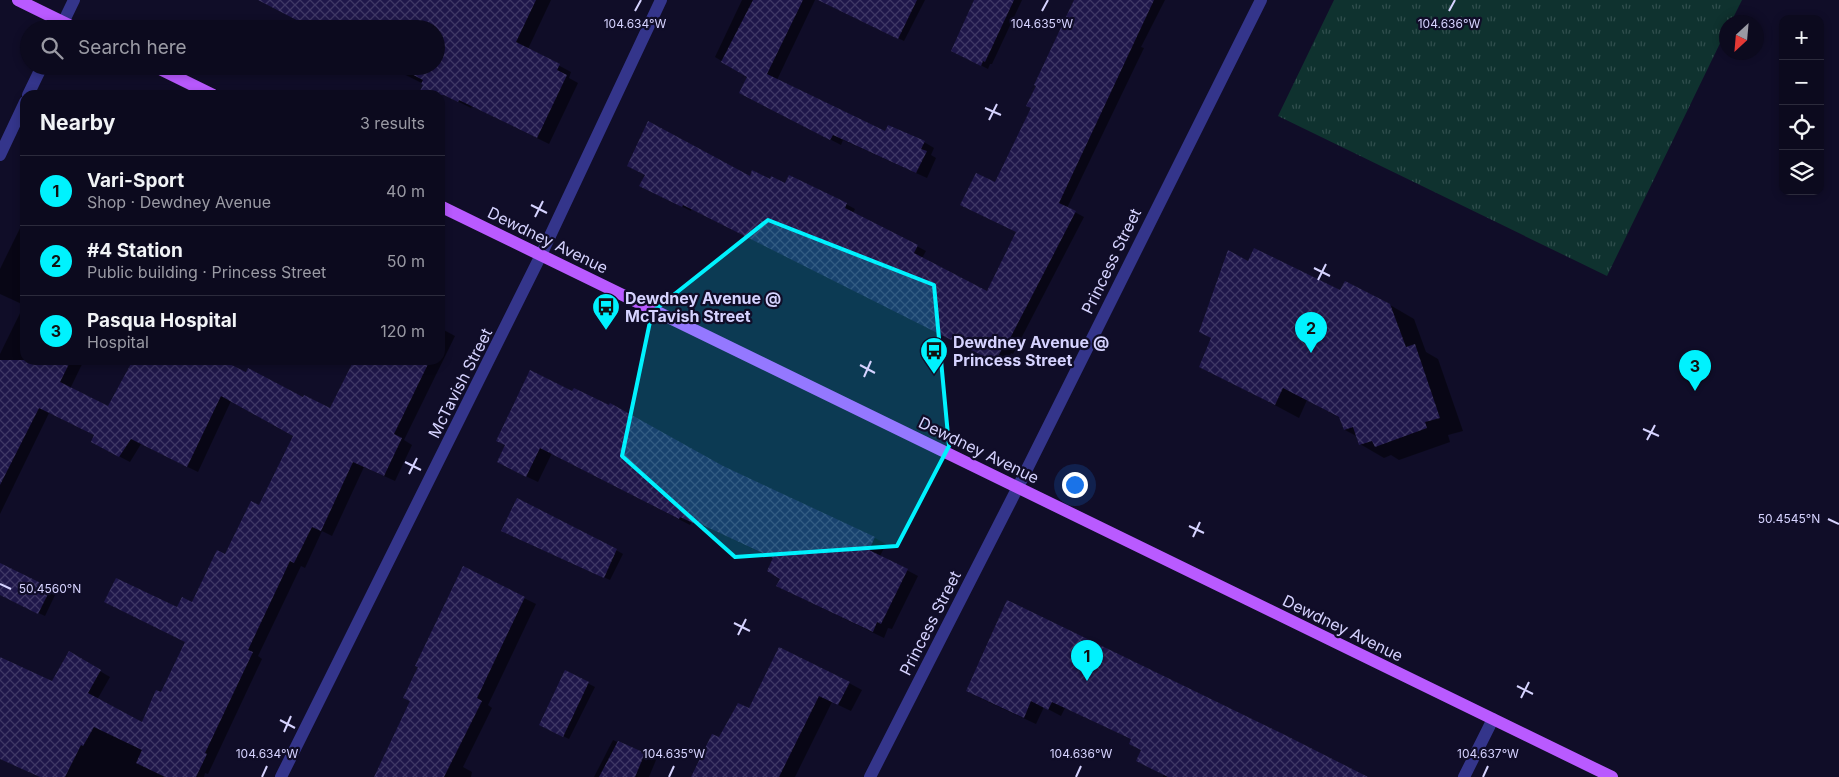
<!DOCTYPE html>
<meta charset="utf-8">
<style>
body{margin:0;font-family:Inter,sans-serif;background:#1a182b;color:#f1f3f6}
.controls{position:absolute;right:15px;top:15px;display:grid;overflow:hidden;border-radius:10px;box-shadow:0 2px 8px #0003}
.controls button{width:45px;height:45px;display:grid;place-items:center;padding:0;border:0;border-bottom:1px solid #2c2b3c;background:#0c0a1e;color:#f1f3f6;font:25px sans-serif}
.compass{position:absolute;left:1719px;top:15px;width:45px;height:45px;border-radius:50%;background:#0c0a1e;box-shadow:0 2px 8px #0003;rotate:206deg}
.you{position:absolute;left:1074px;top:484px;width:18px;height:18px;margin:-12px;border:4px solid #fff;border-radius:50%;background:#1a73e8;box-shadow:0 0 0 8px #1a73e833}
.badge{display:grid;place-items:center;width:32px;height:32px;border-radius:50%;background:#00f2fe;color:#111;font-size:16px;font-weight:700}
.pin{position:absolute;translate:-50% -41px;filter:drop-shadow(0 1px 2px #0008)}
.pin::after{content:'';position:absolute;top:26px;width:18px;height:15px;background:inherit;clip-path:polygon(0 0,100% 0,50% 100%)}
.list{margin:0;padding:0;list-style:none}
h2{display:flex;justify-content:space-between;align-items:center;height:65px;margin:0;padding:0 20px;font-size:21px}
h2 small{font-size:16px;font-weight:400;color:#9a9aa4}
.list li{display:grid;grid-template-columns:32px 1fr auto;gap:15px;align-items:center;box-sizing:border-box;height:70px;padding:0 20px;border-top:1px solid #2c2b3c}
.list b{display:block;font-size:19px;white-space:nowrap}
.list p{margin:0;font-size:16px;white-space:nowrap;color:#9a9aa4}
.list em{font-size:16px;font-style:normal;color:#9a9aa4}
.icon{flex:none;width:28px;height:28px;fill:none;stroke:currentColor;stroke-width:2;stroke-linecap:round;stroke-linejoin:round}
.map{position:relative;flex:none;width:1839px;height:777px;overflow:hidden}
.search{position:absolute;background:#0c0a1e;box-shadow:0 2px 8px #0003;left:20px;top:20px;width:425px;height:55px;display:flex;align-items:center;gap:12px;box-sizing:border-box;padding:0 18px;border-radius:28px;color:#9a9aa4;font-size:19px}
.panel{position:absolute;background:#0c0a1e;box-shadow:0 2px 8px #0003;left:20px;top:90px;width:425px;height:275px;border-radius:15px}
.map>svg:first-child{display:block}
.grass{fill:url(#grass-tufts)}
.shadow{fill:#0007}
.building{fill:url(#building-cross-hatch)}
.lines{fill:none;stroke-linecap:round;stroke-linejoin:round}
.minor{stroke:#34358b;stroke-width:12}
.major{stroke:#b95aff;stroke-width:12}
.marked{fill:#00f2fe;fill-opacity:0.2;stroke:#00f2fe;stroke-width:4;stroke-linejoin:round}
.ticks{fill:none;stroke:#d6d3ff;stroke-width:2}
.labels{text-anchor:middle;stroke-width:4.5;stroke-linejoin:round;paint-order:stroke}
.street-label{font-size:16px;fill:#d6d3ff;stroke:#100d28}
.poi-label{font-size:16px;font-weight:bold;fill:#d6d3ff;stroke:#100d28;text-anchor:start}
.ticks-label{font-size:12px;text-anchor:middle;fill:#d6d3ff;stroke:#100d28;stroke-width:4.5;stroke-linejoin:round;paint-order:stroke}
</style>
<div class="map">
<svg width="1839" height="777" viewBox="0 0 1839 777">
<defs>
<pattern id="grass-tufts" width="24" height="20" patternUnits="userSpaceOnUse" patternTransform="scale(1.25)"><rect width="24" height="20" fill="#0f322f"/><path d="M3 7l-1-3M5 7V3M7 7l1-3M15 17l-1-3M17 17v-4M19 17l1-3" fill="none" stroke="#314f4e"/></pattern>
<pattern id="building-cross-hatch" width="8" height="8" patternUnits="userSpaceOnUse" patternTransform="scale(1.25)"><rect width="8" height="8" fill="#1f174a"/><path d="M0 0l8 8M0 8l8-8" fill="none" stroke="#3f3865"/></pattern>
</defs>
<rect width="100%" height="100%" fill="#100d28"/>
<path class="grass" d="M1334 0H1742L1731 22H1726V31L1607 276 1278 116Z"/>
<g class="shadow">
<path d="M258 0H551L528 49 571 72 569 78 578 83 549 144 472 106 471 108 388 66H436V29Z"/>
<path d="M742 0H815L777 80 886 133 924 142 934 148 931 155 936 158 927 178 843 140 841 145 751 98 748 77 715 57Z"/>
<path d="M862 0H925L904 41 861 20Z"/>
<path d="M976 0H1022L992 64H990L988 69 959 54Z"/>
<path d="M1077 0H1165L1141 47 1144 48 1067 208 1084 217 1013 354 1011 353 1004 366 692 209 691 211 650 191 750 177 786 185 846 204 855 209 853 213 926 251 922 258 987 293 1017 232 995 184 1032 108Z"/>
<path d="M25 218V360H84L70 389 109 408 134 360H219L331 409 355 360H440V328L455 336 404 440 412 445 395 481 364 467 332 536 322 531 305 568 301 566 258 656 262 659 208 774 205 773 204 777H40L30 772 0 713V658L53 682 69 653 110 677 97 700 142 723 162 694 186 642 177 609 192 604 260 506 295 435 231 401 198 472 141 444 130 462 103 448 96 435 49 413 0 514V354L24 305 0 294V269Z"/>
<path d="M1249 263 1390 305 1414 319 1426 352 1438 359 1463 431 1448 435 1450 442 1399 460 1391 455 1384 458 1360 444 1358 437 1345 430 1340 418 1307 400 1299 418 1201 366 1212 338 1200 332Z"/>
<path d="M497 440 722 467 875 538 886 544 880 556 918 576 892 629 888 628 884 638 777 586 781 578 774 559 705 526V528L692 522 690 525 552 453 538 482 509 468 506 445Z"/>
<path d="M509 534 616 550 623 554 610 580Z"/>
<path d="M463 568 536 604 488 705 492 708 463 767 472 772 471 777H375L411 701Z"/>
<path d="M50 589 56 593 45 616 11 600Z"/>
<path d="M1007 602 1366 777H1163L1164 775 1132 739 1065 708 1061 716 1044 707 1036 724 980 698 967 691Z"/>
<path d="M566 672 595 687 569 739 546 728Z"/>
<path d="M849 683 862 690 851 711 832 702 795 777H691L720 739Z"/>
<path d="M613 740 656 760 649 777H594Z"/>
</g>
<g class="building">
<path d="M258 0H536L516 42 560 64 557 70 567 75 537 138 459 100 458 102 444 95H418L423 85 421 84 423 80 396 66H436V29H314Z"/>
<path d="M753 0H803L767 74 885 131 888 125 925 141 921 149 927 151 916 173 833 135 830 140 739 93 747 77 721 62Z"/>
<path d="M818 0H917L898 39Z"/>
<path d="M974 0H1014L985 62 983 61 981 66 951 51Z"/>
<path d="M1074 0H1154L1059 203 1076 211 1004 350 1002 349 995 362 683 205 682 207 639 186 645 175 627 166 648 121 750 176 752 170 770 179 771 176 785 183 789 175 847 203 845 208 918 245 914 253 987 291 1016 232 960 205 976 173 995 182 1031 108 1026 106 1036 86 1034 85Z"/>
<path d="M1254 248 1340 290 1345 281 1390 304 1406 347 1415 344 1440 418 1425 422 1427 428 1375 447 1372 441 1359 445 1353 427 1344 430 1339 417 1283 388 1275 405 1199 367 1211 338 1199 332 1228 250 1248 261Z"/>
<path d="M0 360H71L60 382 108 406 133 360H221L246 372 248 368 303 397 304 395 330 408 354 360H430L394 434 402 438 384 476 353 462 321 531 312 527 294 563 290 561 248 650 253 652 205 753 207 754 196 777H165L136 763 142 750 94 727 83 746 81 745 65 777H40L0 759V657L52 681 69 651 101 670 88 693 142 722 156 690 161 692 185 642 104 602 116 578 177 607 182 597 192 602 217 550 225 554 251 501 259 505 293 436 221 396 187 467 131 439 119 457 91 442 94 435 39 408 0 485Z"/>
<path d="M530 370 572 391 574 388 609 405 610 403 723 466 875 537 869 550 908 569 881 624 877 622 873 632 776 586 780 579 767 571 773 558 694 521 693 523 680 517 679 519 540 448 526 477 497 462 505 445 496 441Z"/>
<path d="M517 498 617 549 604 578 501 531Z"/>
<path d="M0 563 51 588 38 614 0 595Z"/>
<path d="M463 566 525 597 477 698 482 701 444 777H374L410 701 403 698 418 667 415 666Z"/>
<path d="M1007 600 1281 733 1368 777H1168L1136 761 1141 750 1129 744 1131 739 1052 702 1048 710 1031 701 1024 718 966 691Z"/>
<path d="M779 647 850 682 838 705 819 696 779 777H691L712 734 719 737 738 703 749 708Z"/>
<path d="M565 670 589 682 563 737 539 725Z"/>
<path d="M618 741 645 753 635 777H599Z"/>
</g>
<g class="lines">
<g class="minor">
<path d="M60 29 74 0"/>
<path d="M28 95 42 66"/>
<path d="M0 155 25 102"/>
<path d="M281 777 541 255 661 0"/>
<path d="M870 777 1018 487 1261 0"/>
<path d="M1464 777 1493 719"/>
</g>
<g class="major">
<path d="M18 0 77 29"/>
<path d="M154 66 213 95"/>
<path d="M440 206 1612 777"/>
</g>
</g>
<path class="marked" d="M768 220 934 285 949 446 897 546 735 557 622 456 652 312Z"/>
<path class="ticks" d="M635 11 641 0M1042 11 1048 0M1449 11 1455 0M985 108 1001 115M989 120 997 104M531 205 547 213M535 217 543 201M1314 268 1330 276M1318 280 1326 264M860 365 875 373M864 377 871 361M1643 429 1659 436M1647 440 1655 425M405 462 421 470M409 474 417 458M1828 519 1839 524M1189 526 1204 533M1193 537 1200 522M0 584 11 589M734 623 750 631M738 635 746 619M1517 686 1533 694M1521 698 1529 682M280 720 295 728M284 732 291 716M262 777 267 766M669 777 674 766M1076 777 1081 766M1483 777 1488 766"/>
<defs>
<symbol id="bus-pin" viewBox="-11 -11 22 30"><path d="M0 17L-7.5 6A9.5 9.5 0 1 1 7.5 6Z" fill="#00f2fe" stroke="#100d28"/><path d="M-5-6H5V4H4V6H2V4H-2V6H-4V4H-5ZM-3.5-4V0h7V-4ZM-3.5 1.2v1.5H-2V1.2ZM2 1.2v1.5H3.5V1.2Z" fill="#111"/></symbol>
</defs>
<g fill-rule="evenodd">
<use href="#bus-pin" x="590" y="291" width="32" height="43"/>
<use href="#bus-pin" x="918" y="335" width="32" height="43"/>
</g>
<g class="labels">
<g class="street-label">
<text transform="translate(548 240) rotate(26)" y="6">Dewdney Avenue</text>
<text transform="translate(1111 261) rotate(-64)" y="6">Princess Street</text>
<text transform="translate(460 383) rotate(-63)" y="6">McTavish Street</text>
<text transform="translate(979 450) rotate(26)" y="6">Dewdney Avenue</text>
<text transform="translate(930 623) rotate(-63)" y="6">Princess Street</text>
<text transform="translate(1343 628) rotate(26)" y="6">Dewdney Avenue</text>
</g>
<g class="poi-label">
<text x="625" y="304">Dewdney Avenue @<tspan x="625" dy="18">McTavish Street</tspan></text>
<text x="953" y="348">Dewdney Avenue @<tspan x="953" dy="18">Princess Street</tspan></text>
</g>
</g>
<g class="ticks-label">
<text x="635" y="28">104.634°W</text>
<text x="1042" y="28">104.635°W</text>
<text x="1449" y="28">104.636°W</text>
<text x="1789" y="523">50.4545°N</text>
<text x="50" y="593">50.4560°N</text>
<text x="267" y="758">104.634°W</text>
<text x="674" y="758">104.635°W</text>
<text x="1081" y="758">104.636°W</text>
<text x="1488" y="758">104.637°W</text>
</g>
</svg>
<div class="controls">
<button>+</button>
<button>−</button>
<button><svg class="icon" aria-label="locate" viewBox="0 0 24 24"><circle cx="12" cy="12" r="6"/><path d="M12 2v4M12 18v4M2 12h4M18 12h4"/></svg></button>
<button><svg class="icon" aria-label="layers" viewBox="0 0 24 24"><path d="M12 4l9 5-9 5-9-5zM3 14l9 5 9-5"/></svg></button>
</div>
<svg class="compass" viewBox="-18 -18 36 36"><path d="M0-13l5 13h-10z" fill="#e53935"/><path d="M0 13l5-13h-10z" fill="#9a9aa4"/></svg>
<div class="you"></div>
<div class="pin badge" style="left:1087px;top:681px">1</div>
<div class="pin badge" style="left:1311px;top:353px">2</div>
<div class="pin badge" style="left:1695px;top:391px">3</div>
<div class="search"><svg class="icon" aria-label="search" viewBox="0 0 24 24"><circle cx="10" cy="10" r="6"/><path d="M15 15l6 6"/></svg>Search here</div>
<section class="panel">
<h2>Nearby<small>3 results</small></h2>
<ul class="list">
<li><span class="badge">1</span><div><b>Vari-Sport</b><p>Shop · Dewdney Avenue</p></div><em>40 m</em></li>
<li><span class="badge">2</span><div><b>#4 Station</b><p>Public building · Princess Street</p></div><em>50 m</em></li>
<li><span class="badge">3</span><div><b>Pasqua Hospital</b><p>Hospital</p></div><em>120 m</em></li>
</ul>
</section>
</div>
